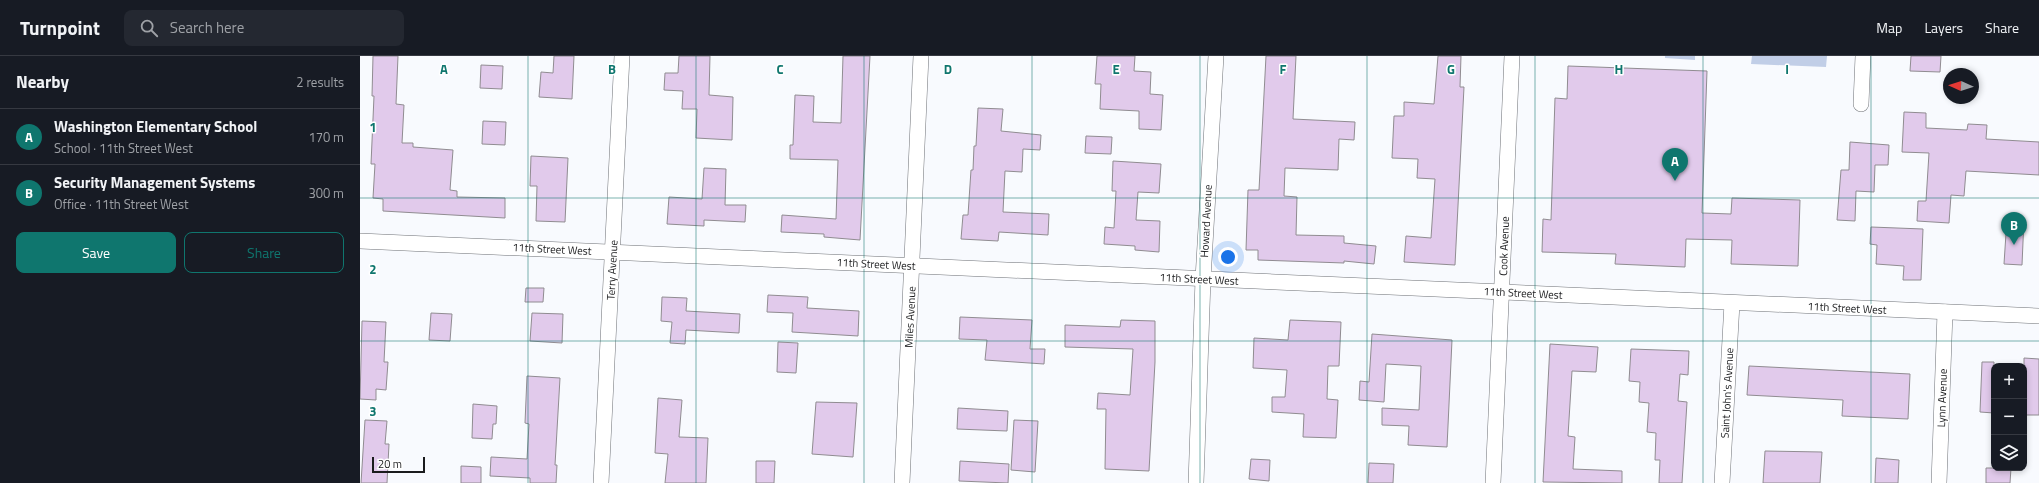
<!DOCTYPE html>
<meta charset="utf-8">
<style>
body{margin:0;font-family:"Titillium Web",sans-serif;background:#242831;color:#f1f3f6}
.controls{position:absolute;right:12px;bottom:12px;display:grid;overflow:hidden;border-radius:8px;box-shadow:0 2px 6px #0003}
.controls button{width:36px;height:36px;display:grid;place-items:center;padding:0;border:0;border-bottom:1px solid #363941;background:#171b24;color:#f1f3f6;font:20px sans-serif}
.compass{position:absolute;left:1583px;top:12px;width:36px;height:36px;border-radius:50%;background:#171b24;box-shadow:0 2px 6px #0003;rotate:273deg}
.scale{position:absolute;left:12px;bottom:10px;width:53px;box-sizing:border-box;padding-left:4px;border:2px solid #1a1b1d;border-top:0;font-size:11px;line-height:14px;white-space:nowrap;color:#1a1b1d;-webkit-text-stroke:3px #fff;paint-order:stroke}
.you{position:absolute;left:868px;top:201px;width:14px;height:14px;margin:-10px;border:3px solid #fff;border-radius:50%;background:#1a73e8;box-shadow:0 0 0 6px #1a73e833}
.badge{display:grid;place-items:center;width:26px;height:26px;border-radius:50%;background:#0f766e;color:#fff;font-size:13px;font-weight:700}
.pin{position:absolute;translate:-50% -33px;filter:drop-shadow(0 1px 2px #0008)}
.pin::after{content:'';position:absolute;top:21px;width:14px;height:12px;background:inherit;clip-path:polygon(0 0,100% 0,50% 100%)}
.list{margin:0;padding:0;list-style:none}
h2{display:flex;justify-content:space-between;align-items:center;height:52px;margin:0;padding:0 16px;font-size:17px}
h2 small{font-size:13px;font-weight:400;color:#9ea1a6}
.list li{display:grid;grid-template-columns:26px 1fr auto;gap:12px;align-items:center;box-sizing:border-box;height:56px;padding:0 16px;border-top:1px solid #363941}
.list b{display:block;font-size:15px;white-space:nowrap}
.list p{margin:0;font-size:13px;white-space:nowrap;color:#9ea1a6}
.list em{font-size:13px;font-style:normal;color:#9ea1a6}
.actions{display:flex;gap:8px;padding:12px 16px}
.actions a{flex:1;padding:9px 0;border:1px solid #0f766e;border-radius:8px;text-align:center;font-size:14px;color:#0f766e}
.actions .main{background:#0f766e;color:#fff}
.icon{flex:none;width:22px;height:22px;fill:none;stroke:currentColor;stroke-width:2;stroke-linecap:round;stroke-linejoin:round}
.map{position:relative;flex:none;width:1679px;height:427px;overflow:hidden}
header{display:flex;align-items:center;gap:24px;box-sizing:border-box;height:56px;padding:0 20px;background:#171b24;border-bottom:1px solid #363941}
header strong{font-size:19px}
nav{display:flex;gap:22px;margin-inline-start:auto;font-size:14px}
.search{width:280px;height:36px;background:#242831;display:flex;align-items:center;gap:10px;box-sizing:border-box;padding:0 14px;border-radius:8px;color:#9ea1a6;font-size:15px}
main{display:flex}
aside{flex:1;background:#171b24}
.map>svg:first-child{display:block}
.green{fill:#c1cee7}
.building{fill:#e1caeb;stroke:#908c91}
.lines{fill:none;stroke-linecap:round;stroke-linejoin:round}
.street-casing{stroke:#6f7277;stroke-width:16}
.street{stroke:#fff;stroke-width:15}
.grid{fill:none;stroke:#0f766e;stroke-width:1;stroke-opacity:0.55}
.labels{text-anchor:middle;stroke-width:3;stroke-linejoin:round;paint-order:stroke}
.street-label{font-size:11px;fill:#1a1b1d;stroke:#fff}
.grid-label{font-size:13px;text-anchor:middle;font-weight:bold;fill:#0f766e;stroke:#fff;stroke-width:3;stroke-linejoin:round;paint-order:stroke}
</style>
<header>
<strong>Turnpoint</strong>
<div class="search"><svg class="icon" aria-label="search" viewBox="0 0 24 24"><circle cx="10" cy="10" r="6"/><path d="M15 15l6 6"/></svg>Search here</div>
<nav><a>Map</a><a>Layers</a><a>Share</a></nav>
</header>
<main>
<aside>
<h2>Nearby<small>2 results</small></h2>
<ul class="list">
<li><span class="badge">A</span><div><b>Washington Elementary School</b><p>School · 11th Street West</p></div><em>170 m</em></li>
<li><span class="badge">B</span><div><b>Security Management Systems</b><p>Office · 11th Street West</p></div><em>300 m</em></li>
</ul>
<div class="actions"><a class="main">Save</a><a>Share</a></div>
</aside>
<div class="map">
<svg width="1679" height="427" viewBox="0 0 1679 427">
<rect width="100%" height="100%" fill="#f8fafe"/>
<g class="green">
<path d="M1305 0H1335V4L1305 2Z"/>
<path d="M1392 0H1467L1466 11 1391 8Z"/>
</g>
<g class="building">
<path d="M13 0H38L36 48 44 49 42 87H53V91L93 94 90 134 97 135V141L145 142V162L23 155V143L13 142 15 108H11L14 40H12Z"/>
<path d="M194 0H214L212 43 179 41 181 16 193 17Z"/>
<path d="M319 0H350L349 39 373 41 372 84 336 82 337 53H322L323 35 304 34 305 17H318Z"/>
<path d="M483 0H510L500 184 464 181V178L421 176 422 159 476 163 478 104 430 103V89H433L435 39 454 40 453 66 481 67Z"/>
<path d="M737 0H775L774 15 791 16 790 38 803 39 801 74 779 73V55L740 53 741 28H735Z"/>
<path d="M906 0H936L933 63 995 66 994 84 979 83 978 114 925 112 924 140 937 141 936 179 984 180V187L1016 190 1014 208 984 205V207L898 204V194H886L888 134H899Z"/>
<path d="M1078 0H1101L1100 31H1104L1095 209 1044 206 1046 180 1071 182 1075 123 1057 122 1058 103 1032 102 1034 60H1044V46L1074 48Z"/>
<path d="M1551 0H1581L1580 16 1550 15Z"/>
<path d="M121 9 143 10 142 33 120 32Z"/>
<path d="M1208 10 1347 15 1342 157 1371 158 1372 142 1440 144 1438 210 1371 208 1372 184 1326 183 1325 211 1255 208 1256 198 1182 196 1183 163 1191 164 1195 42 1207 43Z"/>
<path d="M618 52 643 53 641 75 681 79 680 94 663 93 662 116 645 115 643 156 689 158 688 179 639 176 638 185 601 183 603 159H608L611 114H613L614 90H616Z"/>
<path d="M1544 56 1566 57V72L1607 74 1608 68 1627 69 1626 83 1679 86V119L1606 115 1604 140 1591 139 1589 167 1557 165 1558 145H1566L1569 97 1542 96Z"/>
<path d="M123 65 146 66 145 89 122 88Z"/>
<path d="M726 80 752 81 751 98 725 97Z"/>
<path d="M1490 86 1529 89 1528 109H1515L1514 136 1496 135 1495 165 1477 164 1481 114H1489Z"/>
<path d="M171 100 208 102 205 166 176 165 177 130H170Z"/>
<path d="M753 105 801 108 799 137 778 136 776 164 800 165 799 196 775 194V190L744 188 745 171 754 172 756 135H752Z"/>
<path d="M344 112 366 113 365 149H386L385 166 344 164V170L307 168 309 141 342 143Z"/>
<path d="M1647 162 1664 163 1662 209 1644 208Z"/>
<path d="M1511 171 1563 173 1561 224H1543L1544 210 1516 208 1517 189 1510 188Z"/>
<path d="M166 232H184L183 246H165Z"/>
<path d="M408 239 448 241 447 252 499 255 498 280 432 276 433 257 407 256Z"/>
<path d="M302 241 327 242 326 255 380 258 379 277 326 274 325 288 310 287 312 266 301 265Z"/>
<path d="M71 257 92 258 90 285 69 284Z"/>
<path d="M172 257 203 258 202 287 170 285Z"/>
<path d="M600 261 672 264 670 293H685L684 308 625 304 627 284 599 283Z"/>
<path d="M761 264 795 265V306L789 415 745 413 746 353H737L738 337 770 339 773 293 705 291V269L760 271Z"/>
<path d="M930 264 981 266 979 310H968L967 343 978 344 976 382 943 381 944 358 912 356V341H925L927 314 893 312 894 282 928 284Z"/>
<path d="M2 265 26 266 24 306H28L26 334 16 333V344L0 343Z"/>
<path d="M1012 278 1092 284 1087 391 1048 389 1049 370 1022 369V352L1059 354 1061 310 1026 308 1024 346 999 344 1000 325 1009 326Z"/>
<path d="M418 286 438 287 436 317 417 316Z"/>
<path d="M1190 288 1238 291 1236 316 1212 315 1208 380 1215 381 1213 413 1262 415V427L1183 426Z"/>
<path d="M1271 293 1329 295 1328 319 1320 318 1318 345 1327 346 1322 427H1299L1300 404H1295L1296 377 1287 376 1289 347 1279 346 1280 326 1269 325Z"/>
<path d="M1664 302 1679 303V359H1664Z"/>
<path d="M1622 306H1634V357L1620 356Z"/>
<path d="M1389 310 1550 318 1548 363 1482 360 1483 344 1387 339Z"/>
<path d="M167 320 200 322 195 409H197L196 427H170V422L130 420 131 401 167 403 169 368 165 367Z"/>
<path d="M298 342 322 344 319 381 348 382 346 427H305L308 398 295 397Z"/>
<path d="M456 346 497 347 493 401 452 398Z"/>
<path d="M113 348 137 350 136 368H133L132 383 112 382Z"/>
<path d="M598 352 648 355 647 375 597 373Z"/>
<path d="M5 364 27 365 25 388H29L27 427H1Z"/>
<path d="M654 364 678 365 675 416 651 414Z"/>
<path d="M1405 395 1462 396 1460 427H1403Z"/>
<path d="M1516 402 1539 404 1538 427H1515Z"/>
<path d="M891 403 910 404 909 425 889 423Z"/>
<path d="M396 405H415L414 427H396Z"/>
<path d="M600 405 649 408 648 427 599 425Z"/>
<path d="M1009 407 1034 408 1033 427H1008Z"/>
<path d="M101 410 121 411V427H101Z"/>
<path d="M1626 412H1651L1650 427H1626Z"/>
</g>
<g class="lines">
<defs>
<g id="street">
<path d="M1501 48 1503 0"/>
<path d="M0 185 1679 260"/>
<path d="M241 427 262 0"/>
<path d="M542 427 561 0"/>
<path d="M836 427 843 223 856 0"/>
<path d="M1133 427 1152 0"/>
<path d="M1362 427 1372 247"/>
<path d="M1579 427 1585 256"/>
</g>
</defs>
<use href="#street" class="street-casing"/>
<use href="#street" class="street"/>
</g>
<path class="grid" d="M168 0V427M336 0V427M504 0V427M672 0V427M840 0V427M1007 0V427M1175 0V427M1343 0V427M1511 0V427M0 142H1679M0 285H1679"/>
<g class="labels">
<g class="street-label">
<text transform="translate(846 165) rotate(-87)" y="4">Howard Avenue</text>
<text transform="translate(1144 190) rotate(-88)" y="4">Cook Avenue</text>
<text transform="translate(192 193) rotate(3)" y="4">11th Street West</text>
<text transform="translate(516 208) rotate(3)" y="4">11th Street West</text>
<text transform="translate(252 214) rotate(-87)" y="4">Terry Avenue</text>
<text transform="translate(839 223) rotate(3)" y="4">11th Street West</text>
<text transform="translate(1163 237) rotate(3)" y="4">11th Street West</text>
<text transform="translate(1487 252) rotate(3)" y="4">11th Street West</text>
<text transform="translate(550 261) rotate(-87)" y="4">Miles Avenue</text>
<text transform="translate(1367 337) rotate(-87)" y="4">Saint John's Avenue</text>
<text transform="translate(1582 342) rotate(-88)" y="4">Lynn Avenue</text>
</g>
</g>
<g class="grid-label">
<text x="84" y="18">A</text>
<text x="252" y="18">B</text>
<text x="420" y="18">C</text>
<text x="588" y="18">D</text>
<text x="756" y="18">E</text>
<text x="923" y="18">F</text>
<text x="1091" y="18">G</text>
<text x="1259" y="18">H</text>
<text x="1427" y="18">I</text>
<text x="13" y="76">1</text>
<text x="13" y="218">2</text>
<text x="13" y="360">3</text>
</g>
</svg>
<div class="controls">
<button>+</button>
<button>−</button>
<button><svg class="icon" aria-label="layers" viewBox="0 0 24 24"><path d="M12 4l9 5-9 5-9-5zM3 14l9 5 9-5"/></svg></button>
</div>
<svg class="compass" viewBox="-18 -18 36 36"><path d="M0-13l5 13h-10z" fill="#e53935"/><path d="M0 13l5-13h-10z" fill="#9ea1a6"/></svg>
<div class="scale">20 m</div>
<div class="you"></div>
<div class="pin badge" style="left:1315px;top:125px">A</div>
<div class="pin badge" style="left:1654px;top:189px">B</div>
</div>
</main>
